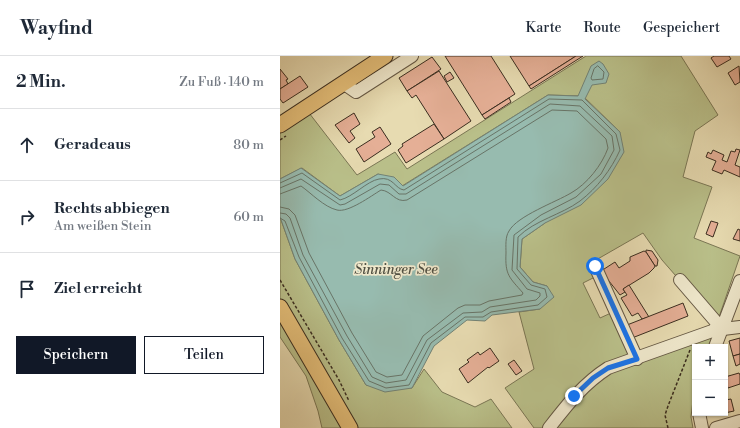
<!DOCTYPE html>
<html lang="de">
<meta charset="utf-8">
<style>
body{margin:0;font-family:"Libre Bodoni",serif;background:#f6f6f7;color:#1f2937}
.controls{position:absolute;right:12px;bottom:12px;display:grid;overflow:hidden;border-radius:0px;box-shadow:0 1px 3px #0004}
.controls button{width:36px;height:36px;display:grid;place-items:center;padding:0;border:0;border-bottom:1px solid #e0e1e3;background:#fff;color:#1f2937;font:20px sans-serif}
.stop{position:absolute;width:12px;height:12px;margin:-9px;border:3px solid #1a73e8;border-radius:50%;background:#fff}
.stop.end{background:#1a73e8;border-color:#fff;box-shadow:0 1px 4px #0008}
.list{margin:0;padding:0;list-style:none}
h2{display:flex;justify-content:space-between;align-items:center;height:52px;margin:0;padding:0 16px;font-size:17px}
h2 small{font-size:13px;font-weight:400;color:#747a83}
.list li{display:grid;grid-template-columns:26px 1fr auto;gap:12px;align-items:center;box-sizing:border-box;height:72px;padding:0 16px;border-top:1px solid #e0e1e3}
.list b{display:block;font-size:15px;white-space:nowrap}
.list p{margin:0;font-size:13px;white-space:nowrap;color:#747a83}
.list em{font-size:13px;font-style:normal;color:#747a83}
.actions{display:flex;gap:8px;padding:12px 16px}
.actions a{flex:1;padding:9px 0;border:1px solid #111827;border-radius:0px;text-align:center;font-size:14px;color:#111827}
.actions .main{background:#111827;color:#fff}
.icon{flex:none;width:22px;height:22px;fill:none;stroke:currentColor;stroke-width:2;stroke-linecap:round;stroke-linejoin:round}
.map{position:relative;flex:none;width:460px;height:372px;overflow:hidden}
header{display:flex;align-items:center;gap:24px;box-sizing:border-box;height:56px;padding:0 20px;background:#fff;border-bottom:1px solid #e0e1e3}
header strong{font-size:19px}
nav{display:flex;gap:22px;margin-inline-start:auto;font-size:14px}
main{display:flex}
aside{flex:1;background:#fff}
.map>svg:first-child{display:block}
.green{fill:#b9bf89;stroke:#7a7654}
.water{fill:#97bbaf;stroke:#728275}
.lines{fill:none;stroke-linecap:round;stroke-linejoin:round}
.shore{stroke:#687467;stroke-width:1}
.building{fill:#e5af96;stroke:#3a2d1f}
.minor-casing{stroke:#655844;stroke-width:14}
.major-casing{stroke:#3a2d1f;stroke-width:17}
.path{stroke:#3a2d1f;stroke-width:1.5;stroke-dasharray:3 2;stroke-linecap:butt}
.minor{stroke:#efe8cc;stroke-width:12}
.major{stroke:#e4be78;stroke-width:15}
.route{stroke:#1a73e8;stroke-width:5}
.labels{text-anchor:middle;stroke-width:3.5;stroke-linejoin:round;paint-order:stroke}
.water-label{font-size:14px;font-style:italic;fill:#515043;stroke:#efe8cc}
</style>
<header>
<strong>Wayfind</strong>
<nav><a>Karte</a><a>Route</a><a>Gespeichert</a></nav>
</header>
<main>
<aside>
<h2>2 Min.<small>Zu Fuß · 140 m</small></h2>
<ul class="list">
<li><svg class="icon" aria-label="ahead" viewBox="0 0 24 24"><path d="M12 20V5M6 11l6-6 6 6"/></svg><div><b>Geradeaus</b></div><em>80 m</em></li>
<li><svg class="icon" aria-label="right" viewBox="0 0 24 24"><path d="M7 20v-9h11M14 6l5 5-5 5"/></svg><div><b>Rechts abbiegen</b><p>Am weißen Stein</p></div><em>60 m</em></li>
<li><svg class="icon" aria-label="arrive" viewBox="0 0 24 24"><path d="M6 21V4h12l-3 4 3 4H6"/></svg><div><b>Ziel erreicht</b></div></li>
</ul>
<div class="actions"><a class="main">Speichern</a><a>Teilen</a></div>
</aside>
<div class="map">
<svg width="460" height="372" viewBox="0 0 460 372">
<rect width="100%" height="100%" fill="#e7dbb1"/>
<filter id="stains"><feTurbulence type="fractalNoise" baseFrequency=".005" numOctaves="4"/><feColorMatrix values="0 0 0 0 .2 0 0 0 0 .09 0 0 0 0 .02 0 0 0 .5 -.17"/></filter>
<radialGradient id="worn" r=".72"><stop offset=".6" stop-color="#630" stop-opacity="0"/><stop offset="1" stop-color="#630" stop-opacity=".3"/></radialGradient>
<g class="green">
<path d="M306 0H401L438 59 415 75 403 121 432 131 414 182 460 200 437 267 382 204 363 177 309 208 315 221 303 227 320 262 331 257 353 304 435 274 428 291H415V327L411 361 413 372H254L225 332 254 313 239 256 260 253 267 230 253 226 240 211 242 183 265 167 340 76 303 40 268 39 122 130 98 118 60 140 22 112 0 123V69L26 53 77 119 115 96 127 113Z"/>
<path d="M0 161 15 203 59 284 86 329 132 332 144 313 162 336 195 351 211 343 232 372H42L38 355 26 320 0 281Z"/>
</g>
<path class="water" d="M319 5 323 8 329 18 326 27 312 29 305 43 340 76 344 96 328 123 301 149 265 167 242 183 240 211 253 226 267 230 274 241 260 253 212 259 205 265 187 264 154 290 132 332 105 336 86 329 59 284 15 203 0 161V123L21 112 60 140 98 118 114 121 123 130 268 39 298 40 311 10Z"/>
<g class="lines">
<g class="shore">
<path d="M318 10 324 16 323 23 312 24 311 22 314 13Z"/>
<path d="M0 127 22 117 60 144C73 141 87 125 99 123 113 120 115 133 124 134L269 43 302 44 336 78 340 94C331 114 317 132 300 145 281 159 255 164 238 181L237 213 251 229 265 233 267 241 258 249 211 256 203 261H185L151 287 129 329 106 332 89 325 62 282 19 201 5 165 0 162"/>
<path d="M0 132 21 123 60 149 65 148 100 128 109 129 119 138H126L270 48 300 50 332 80 334 94 321 118 296 141 261 159 234 179 232 214 247 233 260 237V240L256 244 210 251 202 256 183 257 147 284 126 324 106 327 92 321 67 280 23 199 10 162 6 158 0 157"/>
<path d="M0 138 21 130C31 137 44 151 57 154 68 157 91 140 101 134 112 135 115 147 127 144L272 54 297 55 326 83 328 92C322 109 307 128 291 137 276 146 237 160 229 175 225 181 226 190 226 197 225 219 229 221 243 237L242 239 209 245 200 249H185L178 252 143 280 122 319 107 321 96 316 72 277 29 197 15 159 9 153 0 151"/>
</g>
</g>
<g class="building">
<path d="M165 0H211L235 38 202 59Z"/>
<path d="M230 0H296L249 30Z"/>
<path d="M296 0H303L251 33 249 30Z"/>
<path d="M434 0H449L451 3 437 11 431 2Z"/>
<path d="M152 1 161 13 127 35 119 22Z"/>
<path d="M459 10 460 26 455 29 448 17Z"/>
<path d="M0 13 8 23 6 24 8 28 0 33Z"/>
<path d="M159 15 191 65 164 83 136 39 132 42 127 35Z"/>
<path d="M170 16 174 22 167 26 164 20Z"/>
<path d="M20 20 28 31 3 47 0 43V33Z"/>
<path d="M229 42 231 46 205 63 202 59Z"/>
<path d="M74 57 80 68 70 75 75 82 69 87 55 69Z"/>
<path d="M154 68 164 83 126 107 118 94 123 90 122 88Z"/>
<path d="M100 71 111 88 84 106 76 93 95 81 92 76Z"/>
<path d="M456 93 460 94 455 109 460 111V121L444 114 442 118 432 114 436 105 426 101 428 96 431 98 433 94 444 99 442 104 447 106 451 95 455 96Z"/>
<path d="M431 165 438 167 433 181 426 178Z"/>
<path d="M458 173 460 174V185L453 183Z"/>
<path d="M366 194 372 195 378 204 377 210H375L366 196Z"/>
<path d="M364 195 366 196 375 210 374 212 369 217 343 233 345 236 340 239 321 215 335 206 339 212 350 205V201Z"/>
<path d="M349 229 369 261 362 263 358 257 352 260 341 242 347 239 343 233Z"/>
<path d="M403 247 408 260 352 282 347 269Z"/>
<path d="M460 282V298L453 300 449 285Z"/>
<path d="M210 292 219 305 209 312 208 311 188 327 179 313 189 306 187 304 198 296 200 299Z"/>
<path d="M460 298V308L456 310 453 300Z"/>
<path d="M234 304 242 315 236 319 228 308Z"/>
<path d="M459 317 460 319V328L448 332 445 321Z"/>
<path d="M451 343 454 355 440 358V357H445V344Z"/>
</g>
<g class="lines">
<defs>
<g id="minor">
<path d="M63 27 76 36 132 0"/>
<path d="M315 210 357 303"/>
<path d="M400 224 437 267 435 274"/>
<path d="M435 291 460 225"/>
<path d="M419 357 422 372"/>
<path d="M269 372C287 349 303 328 328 312L435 274 460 271"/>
<path d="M436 372 460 365"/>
</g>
<g id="major">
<path d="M0 69 105 0"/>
<path d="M0 251 70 372"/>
</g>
</defs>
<use href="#minor" class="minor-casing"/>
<use href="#major" class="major-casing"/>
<g class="path">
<path d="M0 84 6 80"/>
<path d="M0 224 59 324 69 345"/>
<path d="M388 372 385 359 388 350 410 294"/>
</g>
<use href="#minor" class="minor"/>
<use href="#major" class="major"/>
</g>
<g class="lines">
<path class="route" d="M294 340 313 322 328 312 357 303 315 210"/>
</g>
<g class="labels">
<g class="water-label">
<text x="116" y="218">Sinninger See</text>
</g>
</g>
<rect width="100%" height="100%" filter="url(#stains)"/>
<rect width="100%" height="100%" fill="url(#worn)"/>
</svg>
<div class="controls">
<button>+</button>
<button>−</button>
</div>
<div class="stop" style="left:315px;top:210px"></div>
<div class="stop end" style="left:294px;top:340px"></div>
</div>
</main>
